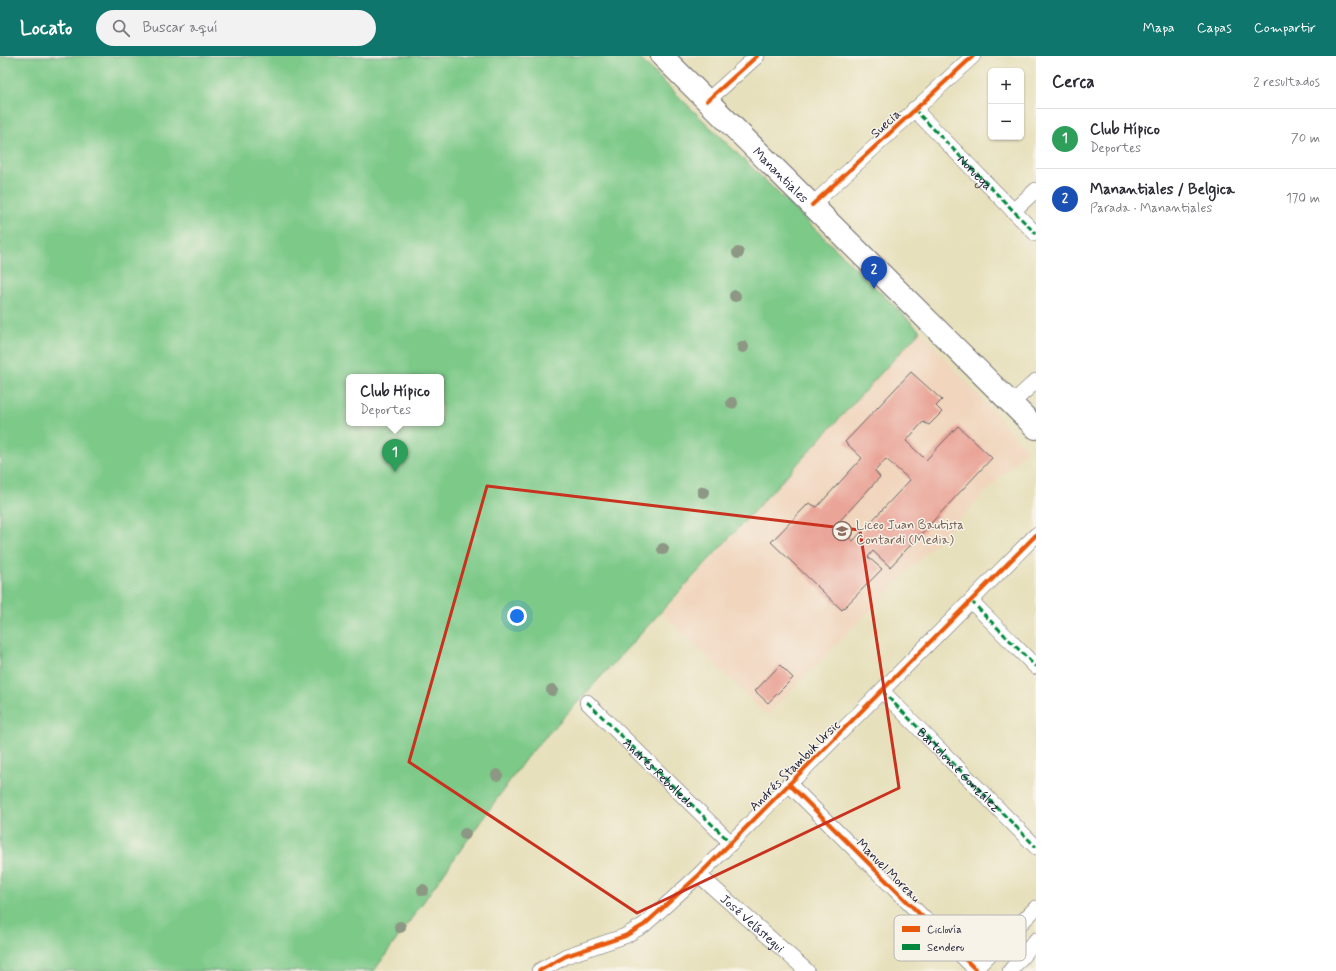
<!DOCTYPE html>
<html lang="es">
<meta charset="utf-8">
<style>
body{margin:0;font-family:Mynerve,sans-serif;background:#f2f2f3;color:#2b2b33}
.controls{position:absolute;right:12px;top:12px;display:grid;overflow:hidden;border-radius:6px;box-shadow:0 1px 3px #0004}
.controls button{width:36px;height:36px;display:grid;place-items:center;padding:0;border:0;border-bottom:1px solid #e1e1e2;background:#fff;color:#2b2b33;font:20px sans-serif}
.you{position:absolute;left:517px;top:560px;width:14px;height:14px;margin:-10px;border:3px solid #fff;border-radius:50%;background:#1a73e8;box-shadow:0 0 0 6px #1a73e833}
.badge{display:grid;place-items:center;width:26px;height:26px;border-radius:50%;background:#0f766e;color:#fff;font-size:13px;font-weight:700}
.pin{position:absolute;translate:-50% -33px;filter:drop-shadow(0 1px 2px #0008)}
.pin::after{content:'';position:absolute;top:21px;width:14px;height:12px;background:inherit;clip-path:polygon(0 0,100% 0,50% 100%)}
.popup{position:absolute;left:346px;top:318px;width:98px;height:52px;box-sizing:border-box;display:grid;place-content:center;border-radius:6px;background:#fff;filter:drop-shadow(0 1px 3px #0005);font-size:13px;white-space:nowrap;color:#7c7c81}
.popup b{font-size:15px;color:#2b2b33}
.popup::after{content:'';position:absolute;left:50%;top:100%;margin-left:-8px;border:8px solid transparent;border-top-color:#fff}
.list{margin:0;padding:0;list-style:none}
h2{display:flex;justify-content:space-between;align-items:center;height:52px;margin:0;padding:0 16px;font-size:17px}
h2 small{font-size:13px;font-weight:400;color:#7c7c81}
.list li{display:grid;grid-template-columns:26px 1fr auto;gap:12px;align-items:center;box-sizing:border-box;height:60px;padding:0 16px;border-top:1px solid #e1e1e2}
.list b{display:block;font-size:15px;white-space:nowrap}
.list p{margin:0;font-size:13px;white-space:nowrap;color:#7c7c81}
.list em{font-size:13px;font-style:normal;color:#7c7c81}
.icon{flex:none;width:22px;height:22px;fill:none;stroke:currentColor;stroke-width:2;stroke-linecap:round;stroke-linejoin:round}
.map{position:relative;flex:none;width:1036px;height:915px;overflow:hidden}
header{display:flex;align-items:center;gap:24px;box-sizing:border-box;height:56px;padding:0 20px;background:#0f766e;color:#fff}
header strong{font-size:19px}
nav{display:flex;gap:22px;margin-inline-start:auto;font-size:14px}
.search{width:280px;height:36px;background:#f2f2f3;display:flex;align-items:center;gap:10px;box-sizing:border-box;padding:0 14px;border-radius:22px;color:#7c7c81;font-size:15px}
main{display:flex}
aside{flex:1;background:#fff}
.map>svg:first-child{display:block}
.built{fill:#f1d5bd}
.green{fill:#7cc988;stroke:#4f7662;fill-rule:evenodd}
.building{fill:#eaa498;fill-rule:evenodd}
.lines{fill:none;stroke-linecap:round;stroke-linejoin:round}
.minor-casing{stroke:#676468;stroke-width:16}
.secondary-casing{stroke:#676468;stroke-width:24}
.minor{stroke:#fff;stroke-width:15}
.secondary{stroke:#fff;stroke-width:22}
.quiet{stroke:#00873e;stroke-width:3;stroke-dasharray:6 3;stroke-linecap:butt}
.cycleway-casing{stroke:#f7f3e8;stroke-width:6}
.cycleway{stroke:#e8590c;stroke-width:4}
.tree{fill:#8c9784}
.marked{fill:none;stroke:#c8321e;stroke-width:3;stroke-linejoin:round}
.labels{text-anchor:middle;stroke-width:3;stroke-linejoin:round;paint-order:stroke}
.street-label{font-size:13px;fill:#22223b;stroke:#f7f3e8}
.education-label{font-size:13px;fill:#785e54;stroke:#f7f3e8;text-anchor:start}
.key{fill:#f7f3e8;stroke:#b7b4b4;stroke-width:1}
.key-label{font-size:11px;fill:#22223b}
</style>
<header>
<strong>Locato</strong>
<div class="search"><svg class="icon" aria-label="search" viewBox="0 0 24 24"><circle cx="10" cy="10" r="6"/><path d="M15 15l6 6"/></svg>Buscar aquí</div>
<nav><a>Mapa</a><a>Capas</a><a>Compartir</a></nav>
</header>
<main>
<div class="map">
<svg width="1036" height="915" viewBox="0 0 1036 915">
<rect width="100%" height="100%" fill="#f7f3e8"/>
<filter id="ink" filterUnits="userSpaceOnUse"><feTurbulence type="fractalNoise" baseFrequency=".025" numOctaves="2"/><feDisplacementMap in="SourceGraphic" scale="8" xChannelSelector="R" yChannelSelector="G"/><feConvolveMatrix kernelMatrix="1 2 1 2 8 2 1 2 1" color-interpolation-filters="sRGB"/></filter>
<filter id="wash" filterUnits="userSpaceOnUse"><feTurbulence type="fractalNoise" baseFrequency=".012" numOctaves="4" result="noise"/><feDisplacementMap in="SourceGraphic" scale="16" xChannelSelector="R" yChannelSelector="G"/><feGaussianBlur stdDeviation="0.9" result="paint"/><feColorMatrix in="noise" values="0 0 0 0 0 0 0 0 0 0 0 0 0 0 0 0 0 1.4 0 .05"/><feComposite in="paint" operator="in"/></filter>
<g filter="url(#wash)">
<rect width="100%" height="100%" fill="#e7e0bc"/>
<path class="built" d="M920 275 1027 394 767 659 662 557Z"/>
<path class="green" d="M0 0H637L920 275 526 702 374 915H0ZM349 321H441V367H349Z"/>
<g id="blocks">
<g class="building">
<path d="M911 316 942 344 936 350 942 356 929 369 923 366 906 385 926 404 958 370 992 402 890 511 873 495 868 501 882 513 842 554 771 486 809 447 817 451 862 402 845 386ZM886 403 910 424 853 485 836 469 880 421 875 415Z"/>
<path d="M780 609 793 622 768 647 755 635Z"/>
</g>
</g>
</g>
<g filter="url(#ink)">
<use href="#blocks" fill-opacity="0" stroke="#676468" stroke-width="1"/>
<g class="lines">
<defs>
<g id="minor">
<path d="M707 45 757 0"/>
<path id="s1" d="M914 53 1036 178"/>
<path d="M812 149 973 0"/>
<path d="M1013 155 1036 134"/>
<path d="M1011 348 1036 325"/>
<path d="M971 545 1036 611"/>
<path id="s2" d="M882 635 1036 791"/>
<path id="s3" d="M587 646 731 787"/>
<path d="M789 728 975 913"/>
<path id="s4" d="M699 819 807 915"/>
<path d="M539 915 566 900 625 880 644 869 699 819 1036 479"/>
<path d="M973 915 1036 852"/>
<path d="M1010 915 1036 884"/>
</g>
<g id="secondary">
<path id="s5" d="M662 0 1036 372"/>
</g>
</defs>
<use href="#minor" class="minor-casing"/>
<use href="#secondary" class="secondary-casing"/>
<use href="#minor" class="minor"/>
<use href="#secondary" class="secondary"/>
<g class="quiet">
<path d="M914 53 1036 178"/>
<path d="M971 545 1036 611"/>
<path d="M882 635 1036 791"/>
<path d="M587 646 731 787"/>
</g>
<defs>
<g id="cycleway">
<path d="M707 45 757 0"/>
<path d="M812 149 973 0"/>
<path d="M789 728 975 913"/>
<path d="M539 915 566 900 625 880 644 869 699 819 1036 479"/>
</g>
</defs>
<use href="#cycleway" class="cycleway-casing"/>
<use href="#cycleway" class="cycleway"/>
</g>
<g class="tree">
<circle cx="738" cy="197" r="6"/>
<circle cx="735" cy="240" r="6"/>
<circle cx="743" cy="291" r="6"/>
<circle cx="732" cy="347" r="6"/>
<circle cx="703" cy="436" r="6"/>
<circle cx="663" cy="493" r="6"/>
<circle cx="552" cy="634" r="6"/>
<circle cx="497" cy="719" r="6"/>
<circle cx="465" cy="778" r="6"/>
<circle cx="423" cy="834" r="6"/>
<circle cx="400" cy="871" r="6"/>
</g>
</g>
<path class="marked" d="M487 430 860 474 899 732 637 857 409 706Z"/>
<defs>
<symbol id="school-ring" viewBox="-11 -11 22 22"><circle r="9.5" fill="#f7f3e8" stroke="#8d6e63" stroke-width="1.5"/><path d="M0-5L7-2L0 1L-7-2ZM-4 1L0 2.5L4 1V4Q0 6-4 4Z" fill="#8d6e63"/></symbol>
</defs>
<g fill-rule="evenodd">
<use href="#school-ring" x="831" y="464" width="22" height="22"/>
</g>
<g class="labels">
<g class="street-label">
<text transform="translate(885 67) rotate(-43)" y="5">Suecia</text>
<text dy="5" stroke="none"><textPath href="#s1" startOffset="88">Noruega</textPath></text>
<text dy="5" stroke="none"><textPath href="#s5" startOffset="168">Manantiales</textPath></text>
<text transform="translate(794 709) rotate(-45)" y="5">Andrés Stambuk Ursic</text>
<text dy="5" stroke="none"><textPath href="#s2" startOffset="110">Bartolomé González</textPath></text>
<text dy="5" stroke="none"><textPath href="#s3" startOffset="101">Andrés Rebolledo</textPath></text>
<text transform="translate(889 814) rotate(45)" y="5">Manuel Moreau</text>
<text dy="5" stroke="none"><textPath href="#s4" startOffset="72">José Velástegui</textPath></text>
</g>
<g class="education-label">
<text x="856" y="473">Liceo Juan Bautista<tspan x="856" dy="15">Contardi (Media)</tspan></text>
</g>
</g>
<rect x="894" y="859" width="132" height="46" rx="6" class="key"/>
<rect x="902" y="870" width="18" height="6" fill="#e8590c"/>
<rect x="902" y="888" width="18" height="6" fill="#00873e"/>
<g class="key-label">
<text x="927" y="877">Ciclovía</text>
<text x="927" y="895">Sendero</text>
</g>
</svg>
<div class="controls">
<button>+</button>
<button>−</button>
</div>
<div class="you"></div>
<div class="pin badge" style="left:395px;top:416px;background:#2e9e5b">1</div>
<div class="popup"><b>Club Hípico</b>Deportes</div>
<div class="pin badge" style="left:874px;top:233px;background:#1a4fb4">2</div>
</div>
<aside>
<h2>Cerca<small>2 resultados</small></h2>
<ul class="list">
<li><span class="badge" style="background:#2e9e5b">1</span><div><b>Club Hípico</b><p>Deportes</p></div><em>70 m</em></li>
<li><span class="badge" style="background:#1a4fb4">2</span><div><b>Manantiales / Belgica</b><p>Parada · Manantiales</p></div><em>170 m</em></li>
</ul>
</aside>
</main>
